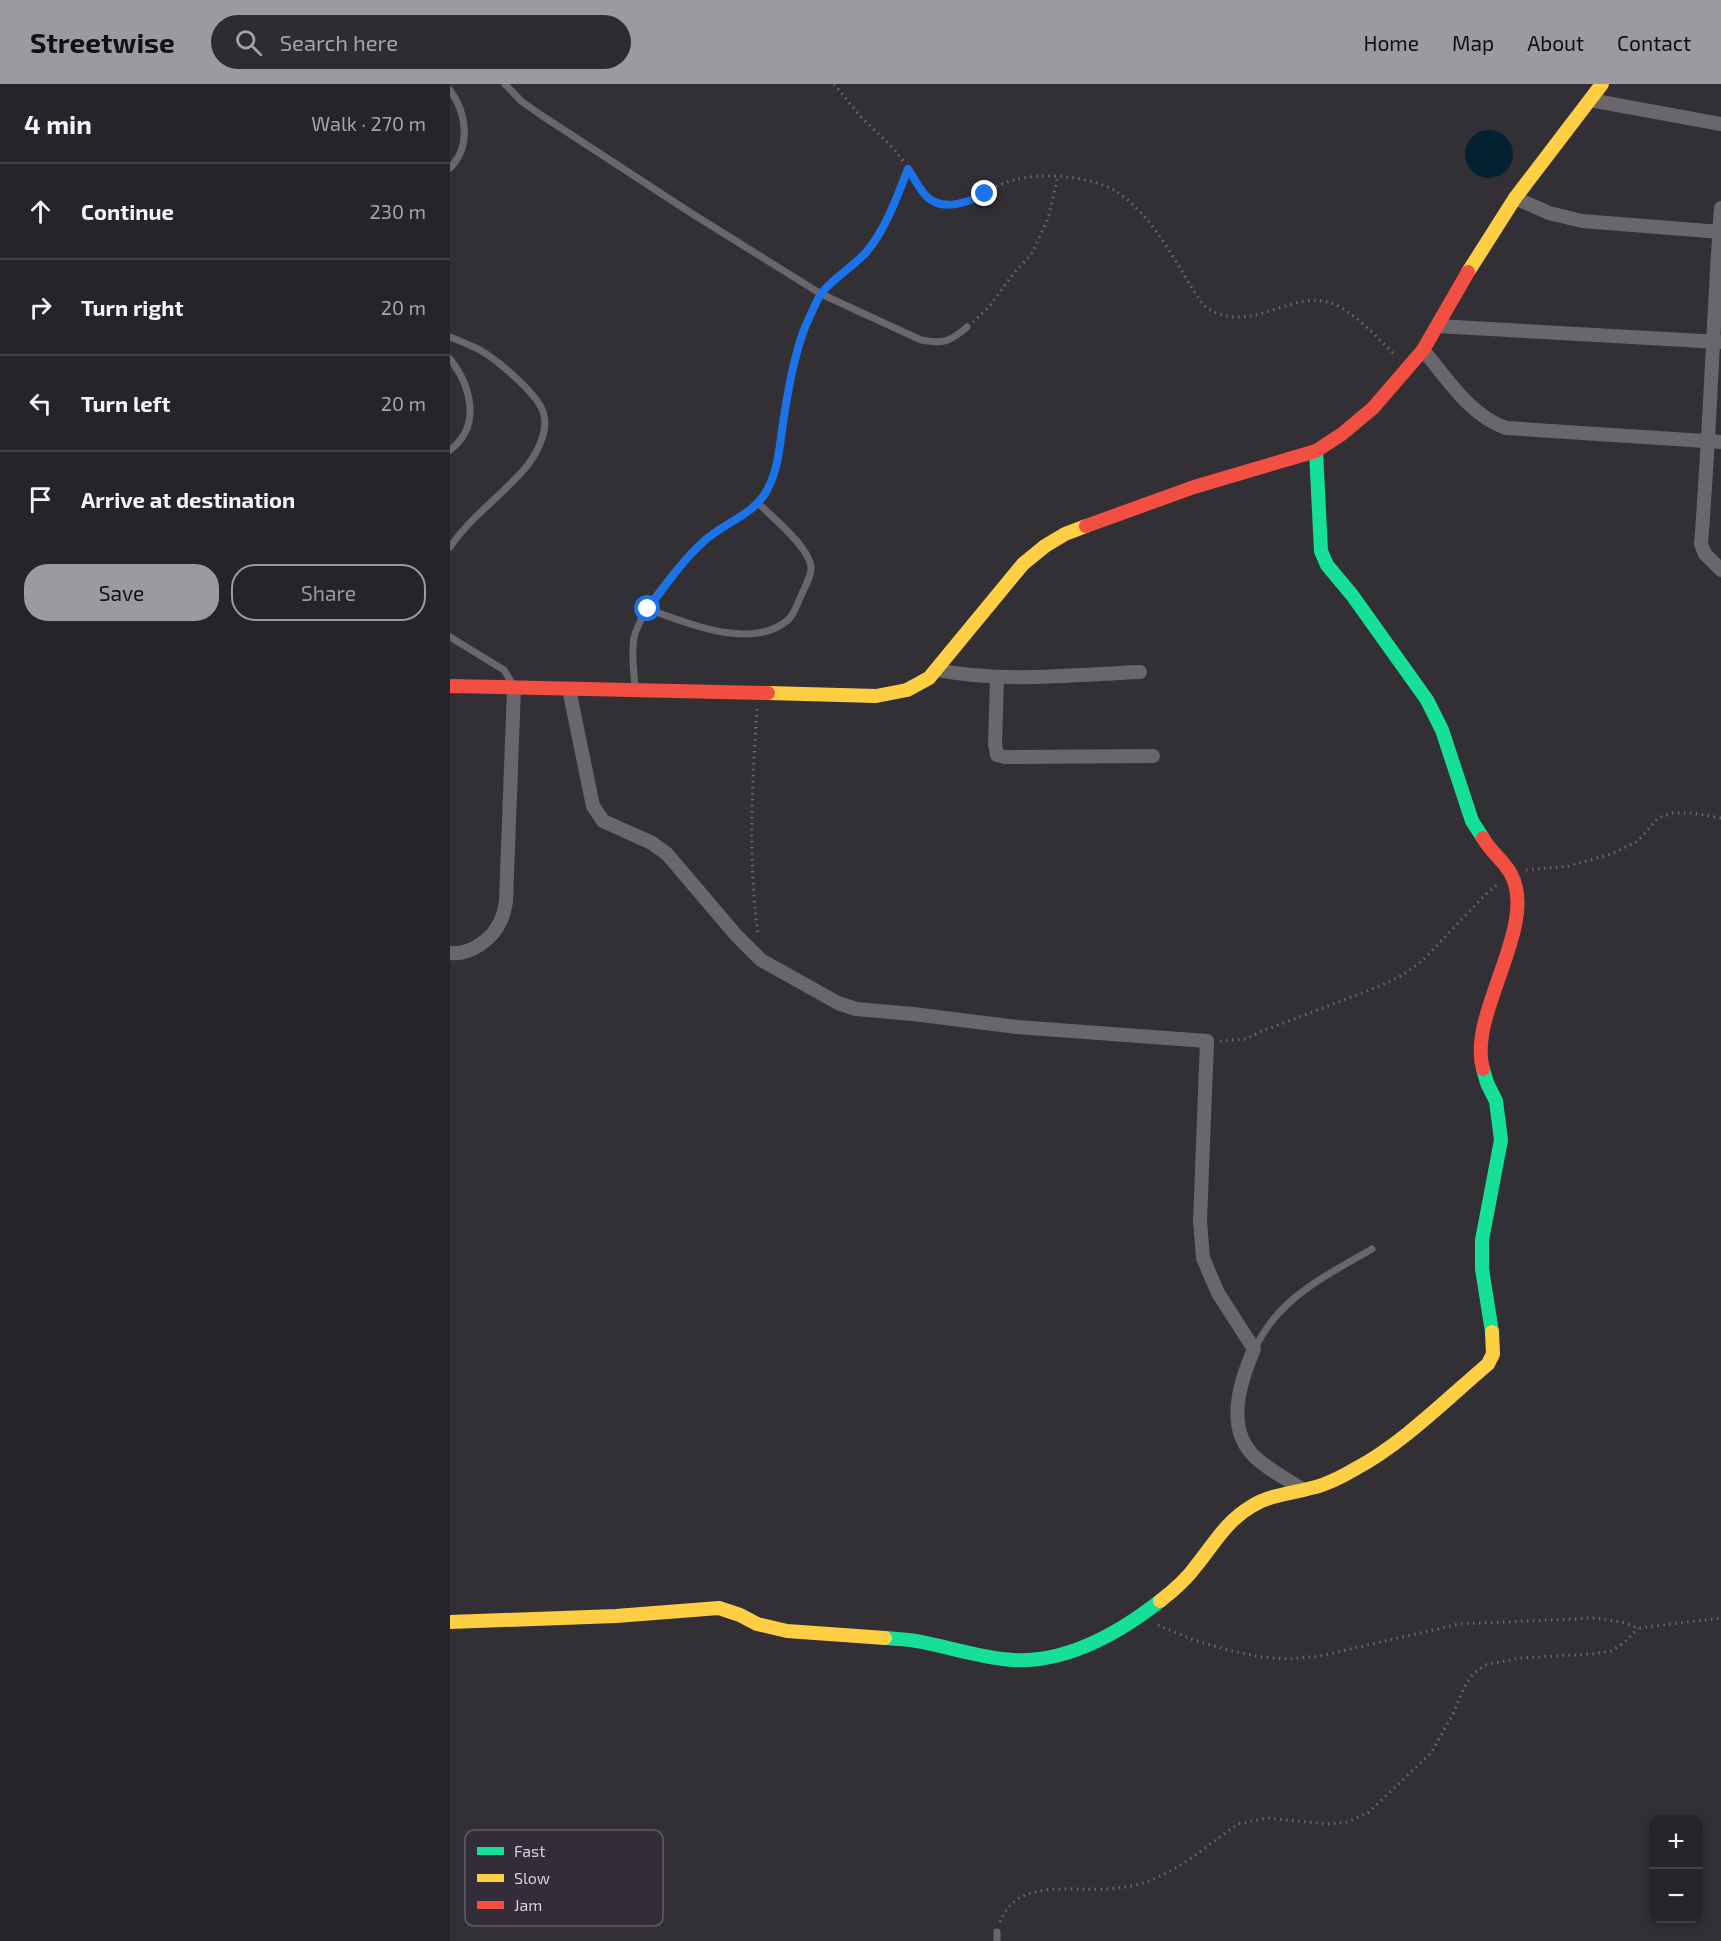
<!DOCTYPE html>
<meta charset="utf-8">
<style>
body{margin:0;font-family:"Exo 2",sans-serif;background:#2e2c30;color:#f1f3f6}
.controls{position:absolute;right:18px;bottom:18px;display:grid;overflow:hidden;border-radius:12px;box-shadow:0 3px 9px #0003}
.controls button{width:54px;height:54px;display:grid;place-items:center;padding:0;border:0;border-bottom:2px solid #424145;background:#262428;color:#f1f3f6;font:30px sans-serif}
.stop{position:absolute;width:18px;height:18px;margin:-14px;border:4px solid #1a73e8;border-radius:50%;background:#fff}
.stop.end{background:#1a73e8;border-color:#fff;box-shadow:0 2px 6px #0008}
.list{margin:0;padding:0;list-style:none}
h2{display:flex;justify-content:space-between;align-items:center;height:78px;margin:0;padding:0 24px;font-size:26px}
h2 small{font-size:20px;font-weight:400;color:#a4a4a8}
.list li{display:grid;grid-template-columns:39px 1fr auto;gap:18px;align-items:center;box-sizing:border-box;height:96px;padding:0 24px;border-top:2px solid #424145}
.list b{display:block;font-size:22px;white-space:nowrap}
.list em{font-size:20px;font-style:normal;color:#a4a4a8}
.actions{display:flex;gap:12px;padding:18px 24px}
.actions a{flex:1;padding:14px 0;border:2px solid #9c99a0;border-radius:24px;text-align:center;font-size:21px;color:#9c99a0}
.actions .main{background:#9c99a0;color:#111}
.icon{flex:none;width:33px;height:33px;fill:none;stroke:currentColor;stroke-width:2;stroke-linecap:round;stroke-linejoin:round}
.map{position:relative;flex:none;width:1271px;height:1857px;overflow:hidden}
header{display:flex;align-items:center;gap:36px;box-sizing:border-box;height:84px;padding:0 30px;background:#9c99a0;color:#111}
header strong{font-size:28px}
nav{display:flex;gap:33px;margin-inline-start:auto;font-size:21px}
.search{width:420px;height:54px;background:#2e2c30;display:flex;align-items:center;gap:15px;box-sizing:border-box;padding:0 21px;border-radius:33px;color:#a4a4a8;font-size:22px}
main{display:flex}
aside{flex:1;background:#262428}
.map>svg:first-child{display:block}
.water{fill:#042131}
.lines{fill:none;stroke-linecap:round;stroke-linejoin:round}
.path{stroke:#6c6a6e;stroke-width:3;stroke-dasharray:1.5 4.5;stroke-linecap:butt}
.lane{stroke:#69676c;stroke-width:7}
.street{stroke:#69676c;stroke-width:14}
.fast{stroke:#16e098;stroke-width:14}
.slow{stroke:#ffcf43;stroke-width:14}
.jam{stroke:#f24e42;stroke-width:14}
.route{stroke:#1a73e8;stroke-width:8}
.key{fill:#322d38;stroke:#635f68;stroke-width:1.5}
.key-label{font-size:16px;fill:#d5d2d9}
</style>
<header>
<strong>Streetwise</strong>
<div class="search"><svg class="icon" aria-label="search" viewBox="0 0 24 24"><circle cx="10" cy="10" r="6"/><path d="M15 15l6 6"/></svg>Search here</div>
<nav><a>Home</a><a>Map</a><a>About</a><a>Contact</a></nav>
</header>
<main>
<aside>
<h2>4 min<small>Walk · 270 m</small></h2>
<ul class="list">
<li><svg class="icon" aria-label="ahead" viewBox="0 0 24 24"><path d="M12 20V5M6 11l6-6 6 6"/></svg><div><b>Continue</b></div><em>230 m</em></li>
<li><svg class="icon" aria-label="right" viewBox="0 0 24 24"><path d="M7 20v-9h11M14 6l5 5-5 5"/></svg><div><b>Turn right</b></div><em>20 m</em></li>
<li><svg class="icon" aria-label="left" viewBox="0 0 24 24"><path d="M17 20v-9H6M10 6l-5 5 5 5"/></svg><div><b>Turn left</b></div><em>20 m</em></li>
<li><svg class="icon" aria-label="arrive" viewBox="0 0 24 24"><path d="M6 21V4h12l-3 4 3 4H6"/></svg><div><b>Arrive at destination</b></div></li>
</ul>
<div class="actions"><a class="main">Save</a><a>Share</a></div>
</aside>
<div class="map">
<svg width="1271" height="1857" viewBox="0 0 1271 1857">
<rect width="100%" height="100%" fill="#323035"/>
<circle class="water" cx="1039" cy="70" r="24"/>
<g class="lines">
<g class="path">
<path d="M384 0 410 32 444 65 453 77"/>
<path d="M465 95C500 149 524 106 564 96 591 88 643 92 667 108 706 134 727 183 753 221 796 254 837 208 877 218 902 224 928 255 946 272"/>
<path d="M523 238 538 224 564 189 581 171 598 135 608 92"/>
<path d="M307 625C302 701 298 775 308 852"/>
<path d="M1076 786 1119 782 1161 770 1188 757 1208 734 1223 729H1241L1271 734"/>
<path d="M770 957 796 955 810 948 930 902 953 891 972 877 1037 809 1047 801"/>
<path d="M708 1541 741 1555 774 1565 810 1573 839 1575 870 1572 1009 1540 1145 1534 1175 1539 1188 1544 1271 1534"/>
<path d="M550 1838C564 1801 604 1805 637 1805 655 1806 678 1804 696 1798 732 1785 757 1761 788 1740L817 1734 877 1740 898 1738 919 1728 981 1669 1003 1630 1014 1604 1022 1591 1035 1581 1070 1574 1143 1570 1161 1567 1175 1558 1188 1544"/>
</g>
<g class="lane">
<path d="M55 0 71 17 91 31 241 129 371 210 471 256C493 260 500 258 517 243"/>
<path d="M0 6C16 28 22 62 0 84"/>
<path d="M0 253C10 257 20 261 30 266 47 276 90 311 94 331 98 348 87 369 77 382 53 411 21 432 0 463"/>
<path d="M0 275C21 302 32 342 0 366"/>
<path d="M198 525C236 539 302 567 338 536 345 529 347 520 351 512 354 504 360 495 361 486 363 466 322 433 308 419"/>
<path d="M0 553 54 586 63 601"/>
<path d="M185 604C184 587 181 570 184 554 190 525 240 467 264 449 282 436 305 428 317 407 328 387 329 363 333 341 338 308 343 275 355 243 360 233 365 219 371 210 383 193 404 183 418 167 437 144 447 112 458 85"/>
<path d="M804 1265C809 1257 813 1249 819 1241 844 1206 886 1186 922 1165"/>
<path d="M547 1848V1857"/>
</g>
<g class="street">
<path d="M1140 16 1271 40"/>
<path d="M1065 114 1099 129 1132 137 1271 148"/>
<path d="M1271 124C1263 236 1260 348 1251 460L1255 470 1271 486"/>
<path d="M987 242 1270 258"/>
<path d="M973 266C997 294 1020 332 1056 344L1271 358"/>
<path d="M487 586C554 599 622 591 690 588"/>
<path d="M547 594 545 660 547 671 555 673 703 672"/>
<path d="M119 605 143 722 153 737 202 759 217 770 286 851 311 876 388 919 406 925 463 930 567 943 757 957 750 1137 753 1174 768 1209 804 1265C790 1298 774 1345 806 1374 819 1386 837 1395 852 1405"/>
<path d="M0 869C21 871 43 855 51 836 54 830 55 823 56 817L64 604"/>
</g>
<g class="fast">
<path d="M866 367 871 467 877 481 902 511 977 616 992 646 1022 737 1033 754"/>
<path d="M1033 985 1037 999 1046 1017 1051 1056 1032 1156V1185L1042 1248"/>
<path d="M435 1554C447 1555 460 1555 472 1558 502 1564 532 1574 563 1576 616 1579 669 1549 710 1517"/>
</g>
<g class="slow">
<path d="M1018 188 1065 114 1152 0"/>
<path d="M318 609 426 612 457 606 479 594 573 480 595 462 615 450 636 442"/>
<path d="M710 1517C723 1507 736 1496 746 1482 764 1460 776 1437 802 1422 823 1409 849 1409 872 1401 883 1397 895 1391 905 1385 951 1361 998 1314 1038 1280L1043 1270 1042 1248"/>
<path d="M0 1538 166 1532 269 1524 290 1531 307 1540 337 1547 435 1554"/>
</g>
<g class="jam">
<path d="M636 442 744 403 866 367 892 350 923 324 973 266 1018 188"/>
<path d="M0 602 318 609"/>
<path d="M1033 754C1040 767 1054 777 1061 790 1089 842 1017 930 1033 985"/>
</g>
</g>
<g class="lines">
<path class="route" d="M198 525C215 502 232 477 253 458 272 440 299 433 314 411 329 389 330 358 334 332 339 302 344 272 355 243 360 233 365 219 371 210 383 193 404 183 417 167 436 144 447 113 458 85 464 94 470 106 477 113 494 128 518 118 535 110"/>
</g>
<rect x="15" y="1746" width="198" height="96" rx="9" class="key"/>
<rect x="27" y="1763" width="27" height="8" fill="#16e098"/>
<rect x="27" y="1790" width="27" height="8" fill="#ffcf43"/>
<rect x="27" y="1817" width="27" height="8" fill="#f24e42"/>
<g class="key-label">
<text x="64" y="1773">Fast</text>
<text x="64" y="1800">Slow</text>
<text x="64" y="1827">Jam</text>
</g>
</svg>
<div class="controls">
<button>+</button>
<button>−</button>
</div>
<div class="stop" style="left:198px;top:525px"></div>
<div class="stop end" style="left:535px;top:110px"></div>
</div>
</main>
